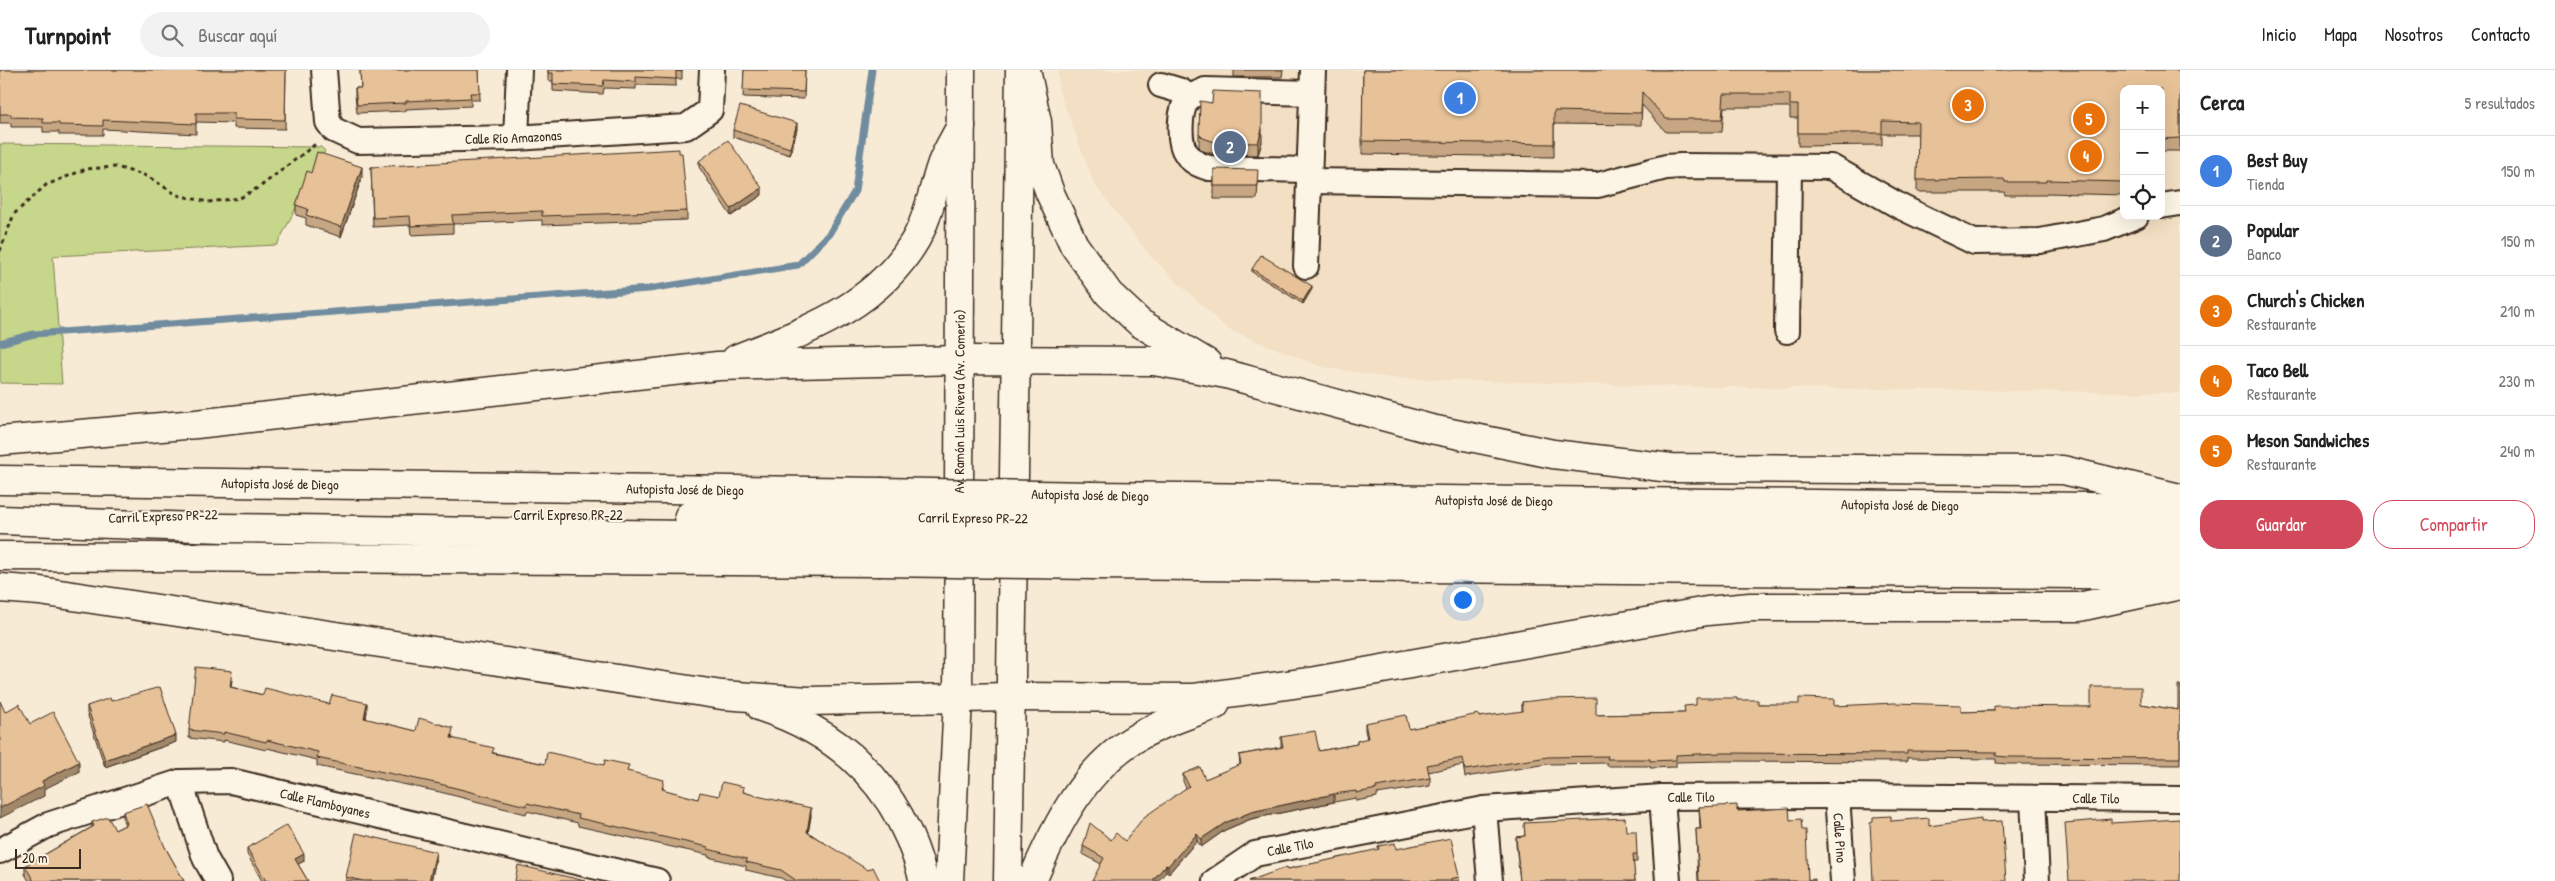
<!DOCTYPE html>
<html lang="es">
<meta charset="utf-8">
<style>
body{margin:0;font-family:"Patrick Hand",sans-serif;background:#f2f2f2;color:#222}
.controls{position:absolute;right:15px;top:15px;display:grid;overflow:hidden;border-radius:10px;box-shadow:0 5px 20px #0002}
.controls button{width:45px;height:45px;display:grid;place-items:center;padding:0;border:0;border-bottom:1px solid #e0e0e0;background:#fff;color:#222;font:25px sans-serif}
.scale{position:absolute;left:15px;bottom:12px;width:66px;box-sizing:border-box;padding-left:5px;border:2px solid #3b2a1e;border-top:0;font-size:14px;line-height:18px;white-space:nowrap;color:#3b2a1e;-webkit-text-stroke:4px #fcf5e5;paint-order:stroke}
.you{position:absolute;left:1462px;top:529px;width:18px;height:18px;margin:-12px;border:4px solid #fff;border-radius:50%;background:#1a73e8;box-shadow:0 0 0 8px #1a73e833}
.badge{display:grid;place-items:center;width:32px;height:32px;border-radius:50%;background:#d1495b;color:#fff;font-size:16px;font-weight:700}
.pin{position:absolute;translate:-50% -50%;border:2px solid #fff;box-shadow:0 1px 5px #0006}
.list{margin:0;padding:0;list-style:none}
h2{display:flex;justify-content:space-between;align-items:center;height:65px;margin:0;padding:0 20px;font-size:21px}
h2 small{font-size:16px;font-weight:400;color:#767676}
.list li{display:grid;grid-template-columns:32px 1fr auto;gap:15px;align-items:center;box-sizing:border-box;height:70px;padding:0 20px;border-top:1px solid #e0e0e0}
.list b{display:block;font-size:19px;white-space:nowrap}
.list p{margin:0;font-size:16px;white-space:nowrap;color:#767676}
.list em{font-size:16px;font-style:normal;color:#767676}
.actions{display:flex;gap:10px;padding:15px 20px}
.actions a{flex:1;padding:11px 0;border:1px solid #d1495b;border-radius:20px;text-align:center;font-size:18px;color:#d1495b}
.actions .main{background:#d1495b;color:#fff}
.icon{flex:none;width:28px;height:28px;fill:none;stroke:currentColor;stroke-width:2;stroke-linecap:round;stroke-linejoin:round}
.map{position:relative;flex:none;width:2180px;height:811px;overflow:hidden}
header{display:flex;align-items:center;gap:30px;box-sizing:border-box;height:70px;padding:0 25px;background:#fff;border-bottom:1px solid #e0e0e0}
header strong{font-size:24px}
nav{display:flex;gap:28px;margin-inline-start:auto;font-size:18px}
.search{width:350px;height:45px;background:#f2f2f2;display:flex;align-items:center;gap:12px;box-sizing:border-box;padding:0 18px;border-radius:28px;color:#767676;font-size:19px}
main{display:flex}
aside{flex:1;background:#fff}
.map>svg:first-child{display:block}
.built{fill:#f3dfc3;fill-rule:evenodd}
.green{fill:#c6d68b;stroke:#808054}
.lines{fill:none;stroke-linecap:round;stroke-linejoin:round}
.stream{stroke:#708c9e;stroke-width:7}
.minor-casing{stroke:#3b2a1e;stroke-width:28}
.major-casing{stroke:#3b2a1e;stroke-width:31}
.highway-casing{stroke:#3b2a1e;stroke-width:31}
.path{stroke:#3b2a1e;stroke-width:3;stroke-dasharray:4 4;stroke-linecap:butt}
.minor{stroke:#fcf5e5;stroke-width:24}
.major{stroke:#fcf5e5;stroke-width:28}
.highway{stroke:#fcf5e5;stroke-width:28}
.highway-bridge-casing{stroke:#3b2a1e;stroke-width:31;stroke-linecap:butt}
.highway-bridge{stroke:#fcf5e5;stroke-width:28}
.wall{fill:#c7a783;stroke:#3b2a1e}
.shaded-wall{fill:#a2886a;stroke:#3b2a1e}
.building{fill:#e7c298;stroke:#3b2a1e}
.labels{text-anchor:middle;stroke-width:4;stroke-linejoin:round;paint-order:stroke}
.street-label{font-size:14px;fill:#3b2a1e;stroke:#fcf5e5}
</style>
<header>
<strong>Turnpoint</strong>
<div class="search"><svg class="icon" aria-label="search" viewBox="0 0 24 24"><circle cx="10" cy="10" r="6"/><path d="M15 15l6 6"/></svg>Buscar aquí</div>
<nav><a>Inicio</a><a>Mapa</a><a>Nosotros</a><a>Contacto</a></nav>
</header>
<main>
<div class="map">
<svg width="2180" height="811" viewBox="0 0 2180 811">
<rect width="100%" height="100%" fill="#f8ebd6"/>
<filter id="ink" filterUnits="userSpaceOnUse"><feTurbulence type="fractalNoise" baseFrequency=".02" numOctaves="2"/><feDisplacementMap in="SourceGraphic" scale="10" xChannelSelector="R" yChannelSelector="G"/><feConvolveMatrix kernelMatrix="1 2 1 2 8 2 1 2 1" color-interpolation-filters="sRGB"/></filter>
<g filter="url(#ink)">
<path class="built" d="M1058 0H2180V323L1648 316 1390 308 1322 297 1227 259 1151 187 1094 114 1058 18ZM2124 19H2161V146H2124Z"/>
<path class="green" d="M0 74 321 77 325 81 277 175 53 186 62 314 0 313Z"/>
<g class="lines">
<path class="stream" d="M0 273 34 264 649 219 798 195 829 164 855 121 872 0"/>
<defs>
<g id="minor">
<path id="s1" d="M324 0 328 52 334 60 358 71 516 68 686 57 710 40 712 0"/>
<path d="M1161 15 1181 21 1189 27"/>
<path d="M516 68 519 0"/>
<path d="M1309 100 1209 98C1199 95 1192 92 1186 83 1178 72 1179 40 1188 29 1191 25 1200 23 1205 20L1312 23"/>
<path d="M1309 111 1598 115 1666 97 1681 96 1831 97 1901 137 1974 172 2040 171 2104 159 2136 146"/>
<path d="M2161 136 2180 133"/>
<path d="M1306 196 1313 0"/>
<path d="M1787 261 1789 97"/>
<path d="M180 712 205 788 218 811"/>
<path id="s2" d="M1837 726 1843 811"/>
<path d="M1662 727 1668 811"/>
<path d="M2033 728 2037 811"/>
<path d="M1484 739 1490 811"/>
<path id="s3" d="M0 781 48 755 180 712 231 711 657 811"/>
<path id="s4" d="M1215 811 1255 784 1484 739 1662 727 1837 726 2180 729"/>
</g>
<g id="major">
<path id="s5" d="M949 811 958 629 961 0"/>
<path d="M1008 811 1020 0"/>
</g>
<g id="highway">
<path d="M1026 0 1037 52 1040 95 1050 123 1074 175 1109 224 1140 253 1207 293"/>
<path d="M736 289C805 261 876 238 916 169 929 146 933 118 942 93 947 80 955 68 961 56"/>
<path d="M0 371 196 354 718 296 960 290 1154 291 1226 304 1431 359 1553 384 1671 398 2063 400 2180 428"/>
<path id="s6" d="M0 410 880 422"/>
<path id="s7" d="M1092 426 2174 438"/>
<path d="M689 446 879 447"/>
<path d="M1091 449 2180 461"/>
<path d="M0 450 224 458 879 468"/>
<path d="M1089 471 1716 480 2180 483"/>
<path d="M0 486 878 492"/>
<path d="M1094 495 2175 505"/>
<path d="M0 518 40 521 722 625 808 631 1011 627 1193 628 1315 611 1707 541 1750 537H2079L2180 515"/>
<path d="M761 637C847 665 902 723 924 811"/>
<path d="M1032 811C1056 755 1085 696 1141 665 1164 652 1190 644 1215 635"/>
</g>
</defs>
<use href="#minor" class="minor-casing"/>
<use href="#major" class="major-casing"/>
<use href="#highway" class="highway-casing"/>
<path class="path" d="M0 181 14 144 46 115 86 99 116 97 147 106 177 125 208 132 240 128 261 116 317 73"/>
<use href="#minor" class="minor"/>
<use href="#major" class="major"/>
<use href="#highway" class="highway"/>
<defs>
<g id="highway-bridge">
<path d="M880 422 1092 426"/>
<path id="s8" d="M879 447 1091 449"/>
<path d="M879 468 1089 471"/>
<path d="M878 492 1094 495"/>
</g>
</defs>
<use href="#highway-bridge" class="highway-bridge-casing"/>
<use href="#highway-bridge" class="highway-bridge"/>
</g>
<g class="wall">
<path d="M0 0H286L285 59 234 58V53L196 52V64L103 59V65H59V62H43V57H11V53H0Z"/>
<path d="M360 0H479L480 30H471V36L406 39V41L357 43 355 25V18H361Z"/>
<path d="M548 0H682V9H676V16L636 15V19L604 18 603 24 553 21V11H548Z"/>
<path d="M744 0H805L804 29 743 27Z"/>
<path d="M1234 0H1283L1282 7H1234Z"/>
<path d="M1363 0H2180V81H2161V19H2124V125L2046 123V125H2005L2004 122H1917L1918 64H1882V75L1798 76V48H1790V37H1724L1722 62H1666L1642 35 1641 55 1554 54V87L1362 84Z"/>
<path d="M797 59 790 85 733 67V60Z"/>
<path d="M1199 64 1262 72 1258 85 1215 84 1203 81 1199 77Z"/>
<path d="M699 91 762 125 731 146 699 97Z"/>
<path d="M371 97 687 141V150L542 155V150L453 154V163L411 165 410 155 373 157Z"/>
<path d="M1214 99 1258 113 1257 129H1214Z"/>
<path d="M311 103 362 107 341 167 306 155V148L296 145V135Z"/>
<path d="M1252 199 1312 219 1303 234 1252 202Z"/>
<path d="M232 610 231 617 263 625 329 634 367 641 366 649 416 661 453 666 452 668 494 683 545 694 629 702 664 718V720L698 729 744 722 811 746 808 762 880 811H786L781 808 746 800V796L708 787V785L578 756V753L527 741 526 744 440 722 317 696V690L267 678 266 680 224 670V672L189 668V660Z"/>
<path d="M2180 615V695L2007 694 1996 693V689L1907 688V692L1721 691 1676 692V697L1650 698V696H1607V693L1548 694 1465 707 1463 695 1428 702 1430 708V716L1377 724V727L1356 731V728L1334 732 1251 749 1225 760 1201 777 1197 771 1168 804 1166 802 1101 794 1083 784V776L1111 770 1125 771 1186 718 1183 711V704L1205 709 1240 695 1239 685 1281 677V667L1319 681 1357 674V671L1367 669 1365 660V653L1409 659 1479 647 1522 642V632L1596 645 1685 643 1696 635 1737 630 1758 634 1834 636 1961 642 2091 637 2141 634 2178 640Z"/>
<path d="M111 631 176 672 105 697 87 643V636Z"/>
<path d="M1699 737 1737 741 1790 750 1802 760 1808 810 1815 811H1698L1696 759H1700Z"/>
<path d="M123 742 165 777 184 811H29L25 804V796L92 757V752L115 760 125 755 123 750Z"/>
<path d="M1524 753 1626 761 1637 784V792H1633L1635 811H1520L1516 774V767L1525 766Z"/>
<path d="M1378 776 1396 779 1459 807V811H1249L1288 799 1378 780Z"/>
<path d="M247 778 304 791 298 794 308 811H262L247 784Z"/>
<path d="M436 789 431 811H346V807Z"/>
</g>
<g class="shaded-wall">
<path d="M797 53V59L790 85V78Z"/>
<path d="M1262 59V72L1258 85V73Z"/>
<path d="M362 97V107L341 167V157Z"/>
<path d="M762 118V125L731 146V139Z"/>
<path d="M1312 216V219L1303 234V231Z"/>
<path d="M367 633V641L364 656V648Z"/>
<path d="M176 665V672L105 697V690Z"/>
<path d="M79 692V702L44 719V726L0 748V738L42 711Z"/>
<path d="M1334 724V732L1251 749 1225 760 1201 777V769L1225 753 1251 742Z"/>
<path d="M811 738V746L807 770V762Z"/>
<path d="M1197 764V771L1168 804V796Z"/>
<path d="M436 782V789L431 811H429Z"/>
<path d="M304 784V791L295 796V789Z"/>
<path d="M1166 795V802L1158 811H1152Z"/>
</g>
<g class="building">
<path d="M0 0H286L285 50 234 49V43H196V54L103 50V56L59 55V53H43V48L11 47V44H0Z"/>
<path d="M360 0H479L480 23H470L471 28 406 31V33L357 35 355 18H361Z"/>
<path d="M548 0H682V2L676 1V9L636 7V12L604 10 603 16 553 14V3H548Z"/>
<path d="M744 0H805L804 22 743 20Z"/>
<path d="M1363 0H2180V68L2161 69V19H2124V112L2046 110V112H2005L2004 109 1917 110 1918 52 1882 51V63H1798V35H1790V24H1724L1722 49H1666L1642 22 1641 43 1554 41V74L1362 71Z"/>
<path d="M1213 21 1262 23V59L1258 73 1215 72 1203 68 1199 64 1200 31 1212 33Z"/>
<path d="M740 36 797 53 790 78 733 60Z"/>
<path d="M728 70 762 118 731 139 699 91Z"/>
<path d="M679 79V83H682L687 141 542 146V141L452 145 453 154 411 156 410 146 373 148 371 97Z"/>
<path d="M317 82 362 97 341 157 306 145 308 139 296 135 307 101 311 103Z"/>
<path d="M1214 99 1258 100 1257 116H1214Z"/>
<path d="M1261 185 1312 216 1303 231 1252 199Z"/>
<path d="M196 597 232 601 230 617 263 625 265 618 329 634 332 625 367 633 364 648 416 661 419 648 453 658 451 668 494 678 492 683 545 694 547 682 604 695 605 690 629 695 627 701 664 710 662 719 698 729 700 722 719 726 722 712 744 717 743 722 757 726 811 738 807 762 868 800 873 797 880 811H797L781 800 746 792 747 789 708 779V777L578 748 579 745 527 733 526 736 440 714 317 688 318 682 267 670 266 672 224 662V664L189 660Z"/>
<path d="M2178 615H2180V688L2007 687 1996 686V682L1907 681V684L1721 683 1676 685V690L1650 691V689H1607L1608 686 1548 687 1465 700 1463 688 1427 695 1430 708 1376 717 1377 719 1356 723V721L1334 724 1251 742 1225 753 1201 769 1197 764 1168 796 1166 795 1152 811H1092L1104 788 1083 776 1090 753 1111 770 1116 763 1125 771 1144 747 1189 716 1183 704 1200 697 1205 709 1241 694 1239 685 1283 677 1281 667 1315 661 1319 681 1357 674V671L1368 668 1365 653 1406 645 1409 659 1478 644 1479 647 1523 641 1522 632 1548 629 1596 628V645L1685 643 1684 636 1696 635V628H1737V630H1758V634H1799V628L1834 629V636L1894 633 1961 635V642L1994 641V636L2091 637V617H2141V634L2178 640Z"/>
<path d="M160 617 176 665 105 690 87 636 110 628 111 631Z"/>
<path d="M0 631 5 642 19 634 30 654 53 642 79 692 42 711 44 716 0 738Z"/>
<path d="M147 734 165 777 184 811H34L25 796 94 756 92 752 108 747 115 760 127 754 123 742Z"/>
<path d="M1737 735V741L1789 738 1790 750 1801 749 1802 760H1806L1808 810 1815 809V811H1699L1696 759H1701L1699 737Z"/>
<path d="M1891 746V751L1929 748V756L1981 749V752L2002 751 2006 811H1873L1870 753 1873 752V747Z"/>
<path d="M1625 748 1626 761H1636L1637 784H1633L1635 811H1520L1516 767 1525 766 1524 753Z"/>
<path d="M2111 749V753L2180 749V811H2069L2065 753Z"/>
<path d="M287 755 304 784 295 789 308 811H266L247 778Z"/>
<path d="M356 763 436 782 429 811H363L346 807Z"/>
<path d="M1451 768 1459 807 1450 809 1451 811H1249L1287 797 1288 799 1379 779 1378 776 1395 773 1396 779Z"/>
<path d="M518 795 585 811H515Z"/>
</g>
</g>
<g class="labels">
<g class="street-label">
<text dy="5" stroke="none"><textPath href="#s1" startOffset="244">Calle Río Amazonas</textPath></text>
<text dy="5" stroke="none"><textPath href="#s5" startOffset="480">Av. Ramón Luis Rivera (Av. Comerío)</textPath></text>
<text dy="5" stroke="none"><textPath href="#s6" startOffset="280">Autopista José de Diego</textPath></text>
<text dy="5" stroke="none"><textPath href="#s6" startOffset="685">Autopista José de Diego</textPath></text>
<text transform="translate(1090 425) rotate(1)" y="5">Autopista José de Diego</text>
<text dy="5" stroke="none"><textPath href="#s7" startOffset="402">Autopista José de Diego</textPath></text>
<text dy="5" stroke="none"><textPath href="#s7" startOffset="808">Autopista José de Diego</textPath></text>
<text x="568" y="450">Carril Expreso PR-22</text>
<text transform="translate(163 446) rotate(-2)" y="5">Carril Expreso PR-22</text>
<text dy="5" stroke="none"><textPath href="#s8" startOffset="94">Carril Expreso PR-22</textPath></text>
<text dy="5" stroke="none"><textPath href="#s4" startOffset="489">Calle Tilo</textPath></text>
<text dy="5" stroke="none"><textPath href="#s4" startOffset="894">Calle Tilo</textPath></text>
<text dy="5" stroke="none"><textPath href="#s3" startOffset="341">Calle Flamboyanes</textPath></text>
<text dy="5" stroke="none"><textPath href="#s2" startOffset="42">Calle Pino</textPath></text>
<text dy="5" stroke="none"><textPath href="#s4" startOffset="84">Calle Tilo</textPath></text>
</g>
</g>
</svg>
<div class="controls">
<button>+</button>
<button>−</button>
<button><svg class="icon" aria-label="locate" viewBox="0 0 24 24"><circle cx="12" cy="12" r="6"/><path d="M12 2v4M12 18v4M2 12h4M18 12h4"/></svg></button>
</div>
<div class="scale">20 m</div>
<div class="you"></div>
<div class="pin badge" style="left:1460px;top:28px;background:#3f7fe0">1</div>
<div class="pin badge" style="left:1230px;top:77px;background:#5c6f8a">2</div>
<div class="pin badge" style="left:1968px;top:35px;background:#e8710a">3</div>
<div class="pin badge" style="left:2086px;top:86px;background:#e8710a">4</div>
<div class="pin badge" style="left:2089px;top:49px;background:#e8710a">5</div>
</div>
<aside>
<h2>Cerca<small>5 resultados</small></h2>
<ul class="list">
<li><span class="badge" style="background:#3f7fe0">1</span><div><b>Best Buy</b><p>Tienda</p></div><em>150 m</em></li>
<li><span class="badge" style="background:#5c6f8a">2</span><div><b>Popular</b><p>Banco</p></div><em>150 m</em></li>
<li><span class="badge" style="background:#e8710a">3</span><div><b>Church's Chicken</b><p>Restaurante</p></div><em>210 m</em></li>
<li><span class="badge" style="background:#e8710a">4</span><div><b>Taco Bell</b><p>Restaurante</p></div><em>230 m</em></li>
<li><span class="badge" style="background:#e8710a">5</span><div><b>Meson Sandwiches</b><p>Restaurante</p></div><em>240 m</em></li>
</ul>
<div class="actions"><a class="main">Guardar</a><a>Compartir</a></div>
</aside>
</main>
